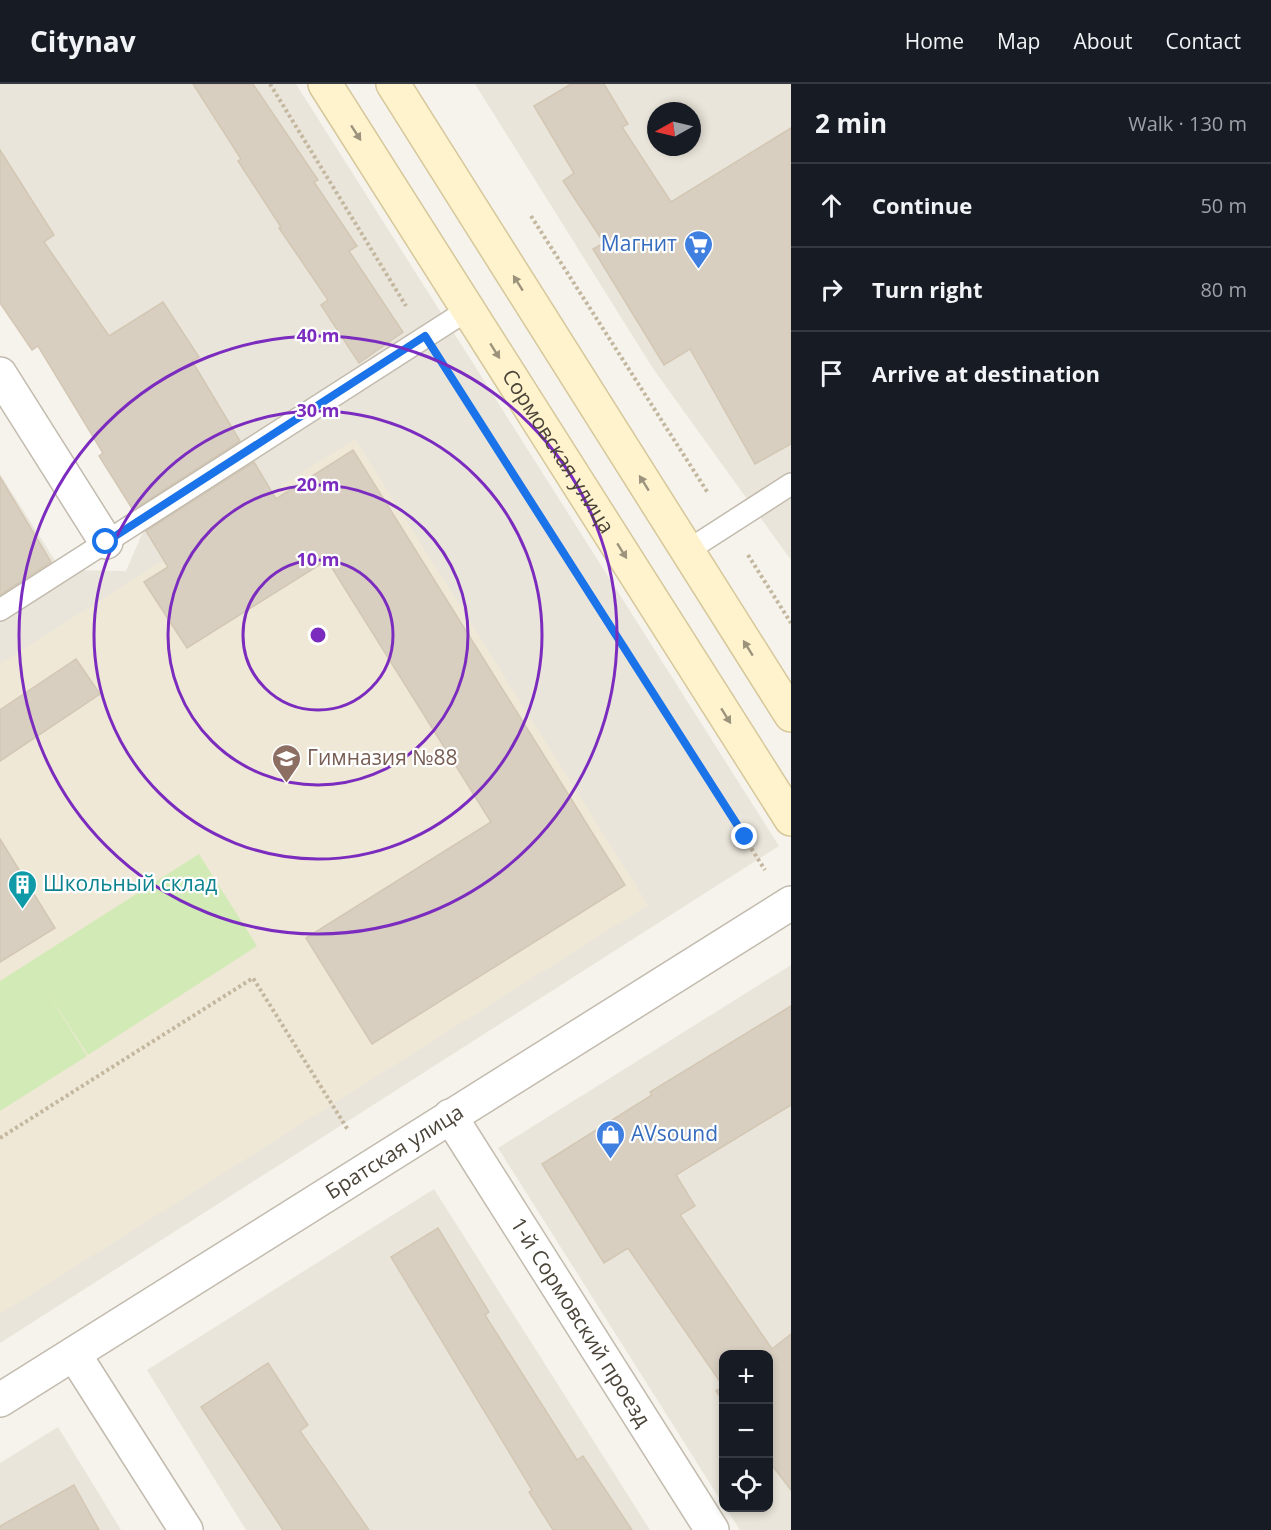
<!DOCTYPE html>
<meta charset="utf-8">
<style>
body{margin:0;font-family:"Open Sans",sans-serif;background:#242831;color:#f1f3f6}
.controls{position:absolute;right:18px;bottom:18px;display:grid;overflow:hidden;border-radius:12px;box-shadow:0 3px 9px #0003}
.controls button{width:54px;height:54px;display:grid;place-items:center;padding:0;border:0;border-bottom:2px solid #363941;background:#171b24;color:#f1f3f6;font:30px sans-serif}
.compass{position:absolute;left:647px;top:18px;width:54px;height:54px;border-radius:50%;background:#171b24;box-shadow:0 3px 9px #0003;rotate:262deg}
.stop{position:absolute;width:18px;height:18px;margin:-14px;border:4px solid #1a73e8;border-radius:50%;background:#fff}
.stop.end{background:#1a73e8;border-color:#fff;box-shadow:0 2px 6px #0008}
.list{margin:0;padding:0;list-style:none}
h2{display:flex;justify-content:space-between;align-items:center;height:78px;margin:0;padding:0 24px;font-size:26px}
h2 small{font-size:20px;font-weight:400;color:#9ea1a6}
.list li{display:grid;grid-template-columns:39px 1fr auto;gap:18px;align-items:center;box-sizing:border-box;height:84px;padding:0 24px;border-top:2px solid #363941}
.list b{display:block;font-size:22px;white-space:nowrap}
.list em{font-size:20px;font-style:normal;color:#9ea1a6}
.icon{flex:none;width:33px;height:33px;fill:none;stroke:currentColor;stroke-width:2;stroke-linecap:round;stroke-linejoin:round}
.map{position:relative;flex:none;width:791px;height:1446px;overflow:hidden}
header{display:flex;align-items:center;gap:36px;box-sizing:border-box;height:84px;padding:0 30px;background:#171b24;border-bottom:2px solid #363941}
header strong{font-size:28px}
nav{display:flex;gap:33px;margin-inline-start:auto;font-size:21px}
main{display:flex}
aside{flex:1;background:#171b24}
.map>svg:first-child{display:block}
.residential{fill:#eae5da;fill-rule:evenodd}
.education{fill:#efe8d6}
.green{fill:#d2eab5}
.building{fill:#d8cfc1;stroke:#d3c7b4;stroke-width:1.5}
.lines{fill:none;stroke-linecap:round;stroke-linejoin:round}
.lane-casing{stroke:#c2bbae;stroke-width:24}
.street-casing{stroke:#c2bbae;stroke-width:36}
.secondary-casing{stroke:#d6c79b;stroke-width:36}
.path{stroke:#c4b79f;stroke-width:4;stroke-dasharray:3 3;stroke-linecap:butt}
.lane{stroke:#fff;stroke-width:21}
.street{stroke:#fff;stroke-width:33}
.secondary{stroke:#fff3cd;stroke-width:33}
.oneway{fill:#9c937c}
.route{stroke:#1a73e8;stroke-width:8}
.ring{fill:none;stroke:#7b2cbf;stroke-width:3}
.labels{text-anchor:middle;stroke-width:4.5;stroke-linejoin:round;paint-order:stroke}
.shop-label{font-size:21px;fill:#366cbe;stroke:#fff;text-anchor:end}
.street-label{font-size:21px;fill:#4b4439;stroke:#fff}
.education-label{font-size:21px;fill:#785e54;stroke:#fff;text-anchor:start}
.culture-label{font-size:21px;fill:#0d838f;stroke:#fff;text-anchor:start}
.centre{fill:#7b2cbf;stroke:#fff;stroke-width:3}
.ring-label{font-size:18px;text-anchor:middle;font-weight:bold;fill:#7b2cbf;stroke:#fff;stroke-width:4.5;stroke-linejoin:round;paint-order:stroke}
</style>
<header>
<strong>Citynav</strong>
<nav><a>Home</a><a>Map</a><a>About</a><a>Contact</a></nav>
</header>
<main>
<div class="map">
<svg width="791" height="1446" viewBox="0 0 791 1446">
<rect width="100%" height="100%" fill="#f6f3ec"/>
<g class="residential">
<path d="M0 0H296L779 762 0 1259V390L61 486 126 487 151 429 0 192Z"/>
<path d="M475 0H791V476L654 286ZM656 27H692V63H656Z"/>
<path d="M791 881V1446H740L726 1424H768V1270H724L723 1420 498 1064Z"/>
<path d="M434 1105 650 1446H246L147 1286Z"/>
<path d="M58 1343 121 1446H0V1379Z"/>
</g>
<path class="education" d="M355 355 648 821 0 1230V580Z"/>
<path class="green" d="M199 770 257 862 88 971 46 906 87 972 0 1027V897Z"/>
<g class="building">
<path d="M193 0H253L318 96 314 98 357 162 349 167 403 248 359 279 321 221 328 216 279 144 281 143 238 77 241 75Z"/>
<path d="M571 0H604L628 40 622 43 671 118 791 44V360L755 380 690 265 664 281 593 165 604 159 563 97 574 89 534 22Z"/>
<path d="M0 66 54 151 44 158 109 252 163 218 199 273 192 277 240 357 133 426 99 372 103 369 38 262 32 266 0 219Z"/>
<path d="M353 366 625 801 372 960 306 854 491 738 327 476 187 564 144 498 168 483 146 447 254 378 276 415Z"/>
<path d="M0 393 51 478 0 511Z"/>
<path d="M76 575 100 610 0 677V626Z"/>
<path d="M0 755 55 844 0 878Z"/>
<path d="M791 922V1021L676 1091 695 1122 680 1131 772 1265 791 1250V1406L768 1376V1270H723V1317L716 1307 723 1302 628 1164 604 1179 542 1080 652 1011 650 1008Z"/>
<path d="M438 1144 489 1228 485 1231 577 1376 583 1372 632 1446H553L529 1408 532 1406 391 1173Z"/>
<path d="M268 1279 308 1341 300 1347 369 1446H283L201 1323Z"/>
<path d="M74 1401 99 1446H0V1442Z"/>
</g>
<g class="lines">
<defs>
<g id="lane">
<path d="M687 467 791 400"/>
<path d="M0 526 469 225"/>
</g>
<g id="street">
<path d="M0 290 106 458"/>
<path id="s1" d="M450 1032 712 1446"/>
<path d="M74 1270 186 1446"/>
<path id="s2" d="M0 1316 791 819"/>
</g>
<g id="secondary">
<path id="s3" d="M325 0 791 735"/>
<path d="M393 0 791 631"/>
</g>
</defs>
<use href="#lane" class="lane-casing"/>
<use href="#street" class="street-casing"/>
<use href="#secondary" class="secondary-casing"/>
<g class="path">
<path d="M270 0 406 222"/>
<path d="M531 132 708 409"/>
<path d="M445 284 765 786"/>
<path d="M748 471 791 539"/>
<path d="M0 1054 253 894 348 1046"/>
</g>
<use href="#lane" class="lane"/>
<use href="#street" class="street"/>
<use href="#secondary" class="secondary"/>
</g>
<defs><path id="oneway-solid" d="M-6-.8H1V-3.2L6.5 0L1 3.2V.8H-6Z" transform="scale(1.5)"/></defs>
<g class="oneway">
<use href="#oneway-solid" transform="translate(356 49) rotate(57)"/>
<use href="#oneway-solid" transform="translate(518 199) rotate(-122)"/>
<use href="#oneway-solid" transform="translate(495 267) rotate(58)"/>
<use href="#oneway-solid" transform="translate(644 399) rotate(-122)"/>
<use href="#oneway-solid" transform="translate(622 467) rotate(58)"/>
<use href="#oneway-solid" transform="translate(748 564) rotate(-122)"/>
<use href="#oneway-solid" transform="translate(726 632) rotate(58)"/>
</g>
<g class="lines">
<path class="route" d="M106 458 425 252 745 753"/>
</g>
<g class="ring">
<circle cx="318" cy="551" r="75"/>
<circle cx="318" cy="551" r="150"/>
<circle cx="318" cy="551" r="224"/>
<circle cx="318" cy="551" r="299"/>
</g>
<defs>
<symbol id="supermarket-pin" viewBox="-11 -11 22 30"><path d="M0 17L-7.5 6A9.5 9.5 0 1 1 7.5 6Z" fill="#3f7fe0" stroke="#fff"/><path d="M-6-5.5h2.5l.6 2H6L4.5 2H-2.5L-4.4-4H-6ZM-1.5 3.2a1.3 1.3 0 1 0 .1 0ZM3 3.2a1.3 1.3 0 1 0 .1 0Z" fill="#fff"/></symbol>
<symbol id="school-pin" viewBox="-11 -11 22 30"><path d="M0 17L-7.5 6A9.5 9.5 0 1 1 7.5 6Z" fill="#8d6e63" stroke="#fff"/><path d="M0-5L7-2L0 1L-7-2ZM-4 1L0 2.5L4 1V4Q0 6-4 4Z" fill="#fff"/></symbol>
<symbol id="building-pin" viewBox="-11 -11 22 30"><path d="M0 17L-7.5 6A9.5 9.5 0 1 1 7.5 6Z" fill="#0f9aa8" stroke="#fff"/><path d="M-4-6H4V6H1V3H-1V6H-4ZM-2.5-4.3h1.7v1.8h-1.7ZM.8-4.3h1.7v1.8H.8ZM-2.5-1h1.7V.8h-1.7ZM.8-1h1.7V.8H.8Z" fill="#fff"/></symbol>
<symbol id="shop-pin" viewBox="-11 -11 22 30"><path d="M0 17L-7.5 6A9.5 9.5 0 1 1 7.5 6Z" fill="#3f7fe0" stroke="#fff"/><path d="M-5-2.5h2.3a2.7 3.5 0 0 1 5.4 0H5L5.5 6h-11ZM-1.5-2.5h3a1.5 2.3 0 0 0-3 0Z" fill="#fff"/></symbol>
</defs>
<g fill-rule="evenodd">
<use href="#supermarket-pin" x="682" y="144" width="33" height="45"/>
<use href="#school-pin" x="270" y="658" width="33" height="45"/>
<use href="#building-pin" x="6" y="784" width="33" height="45"/>
<use href="#shop-pin" x="594" y="1034" width="33" height="45"/>
</g>
<g class="labels">
<g class="shop-label">
<text x="677" y="167">Магнит</text>
<text x="631" y="1057" text-anchor="start">AVsound</text>
</g>
<g class="street-label">
<text dy="7" stroke="none"><textPath href="#s3" startOffset="435">Сормовская улица</textPath></text>
<text dy="7" stroke="none"><textPath href="#s2" startOffset="466">Братская улица</textPath></text>
<text dy="7" stroke="none"><textPath href="#s1" startOffset="244">1-й Сормовский проезд</textPath></text>
</g>
<g class="education-label">
<text x="307" y="681">Гимназия №88</text>
</g>
<g class="culture-label">
<text x="43" y="807">Школьный склад</text>
</g>
</g>
<circle cx="318" cy="551" r="9" class="centre"/>
<g class="ring-label">
<text x="318" y="258">40 m</text>
<text x="318" y="333">30 m</text>
<text x="318" y="407">20 m</text>
<text x="318" y="482">10 m</text>
</g>
</svg>
<div class="controls">
<button>+</button>
<button>−</button>
<button><svg class="icon" aria-label="locate" viewBox="0 0 24 24"><circle cx="12" cy="12" r="6"/><path d="M12 2v4M12 18v4M2 12h4M18 12h4"/></svg></button>
</div>
<svg class="compass" viewBox="-18 -18 36 36"><path d="M0-13l5 13h-10z" fill="#e53935"/><path d="M0 13l5-13h-10z" fill="#9ea1a6"/></svg>
<div class="stop" style="left:106px;top:458px"></div>
<div class="stop end" style="left:745px;top:753px"></div>
</div>
<aside>
<h2>2 min<small>Walk · 130 m</small></h2>
<ul class="list">
<li><svg class="icon" aria-label="ahead" viewBox="0 0 24 24"><path d="M12 20V5M6 11l6-6 6 6"/></svg><div><b>Continue</b></div><em>50 m</em></li>
<li><svg class="icon" aria-label="right" viewBox="0 0 24 24"><path d="M7 20v-9h11M14 6l5 5-5 5"/></svg><div><b>Turn right</b></div><em>80 m</em></li>
<li><svg class="icon" aria-label="arrive" viewBox="0 0 24 24"><path d="M6 21V4h12l-3 4 3 4H6"/></svg><div><b>Arrive at destination</b></div></li>
</ul>
</aside>
</main>
